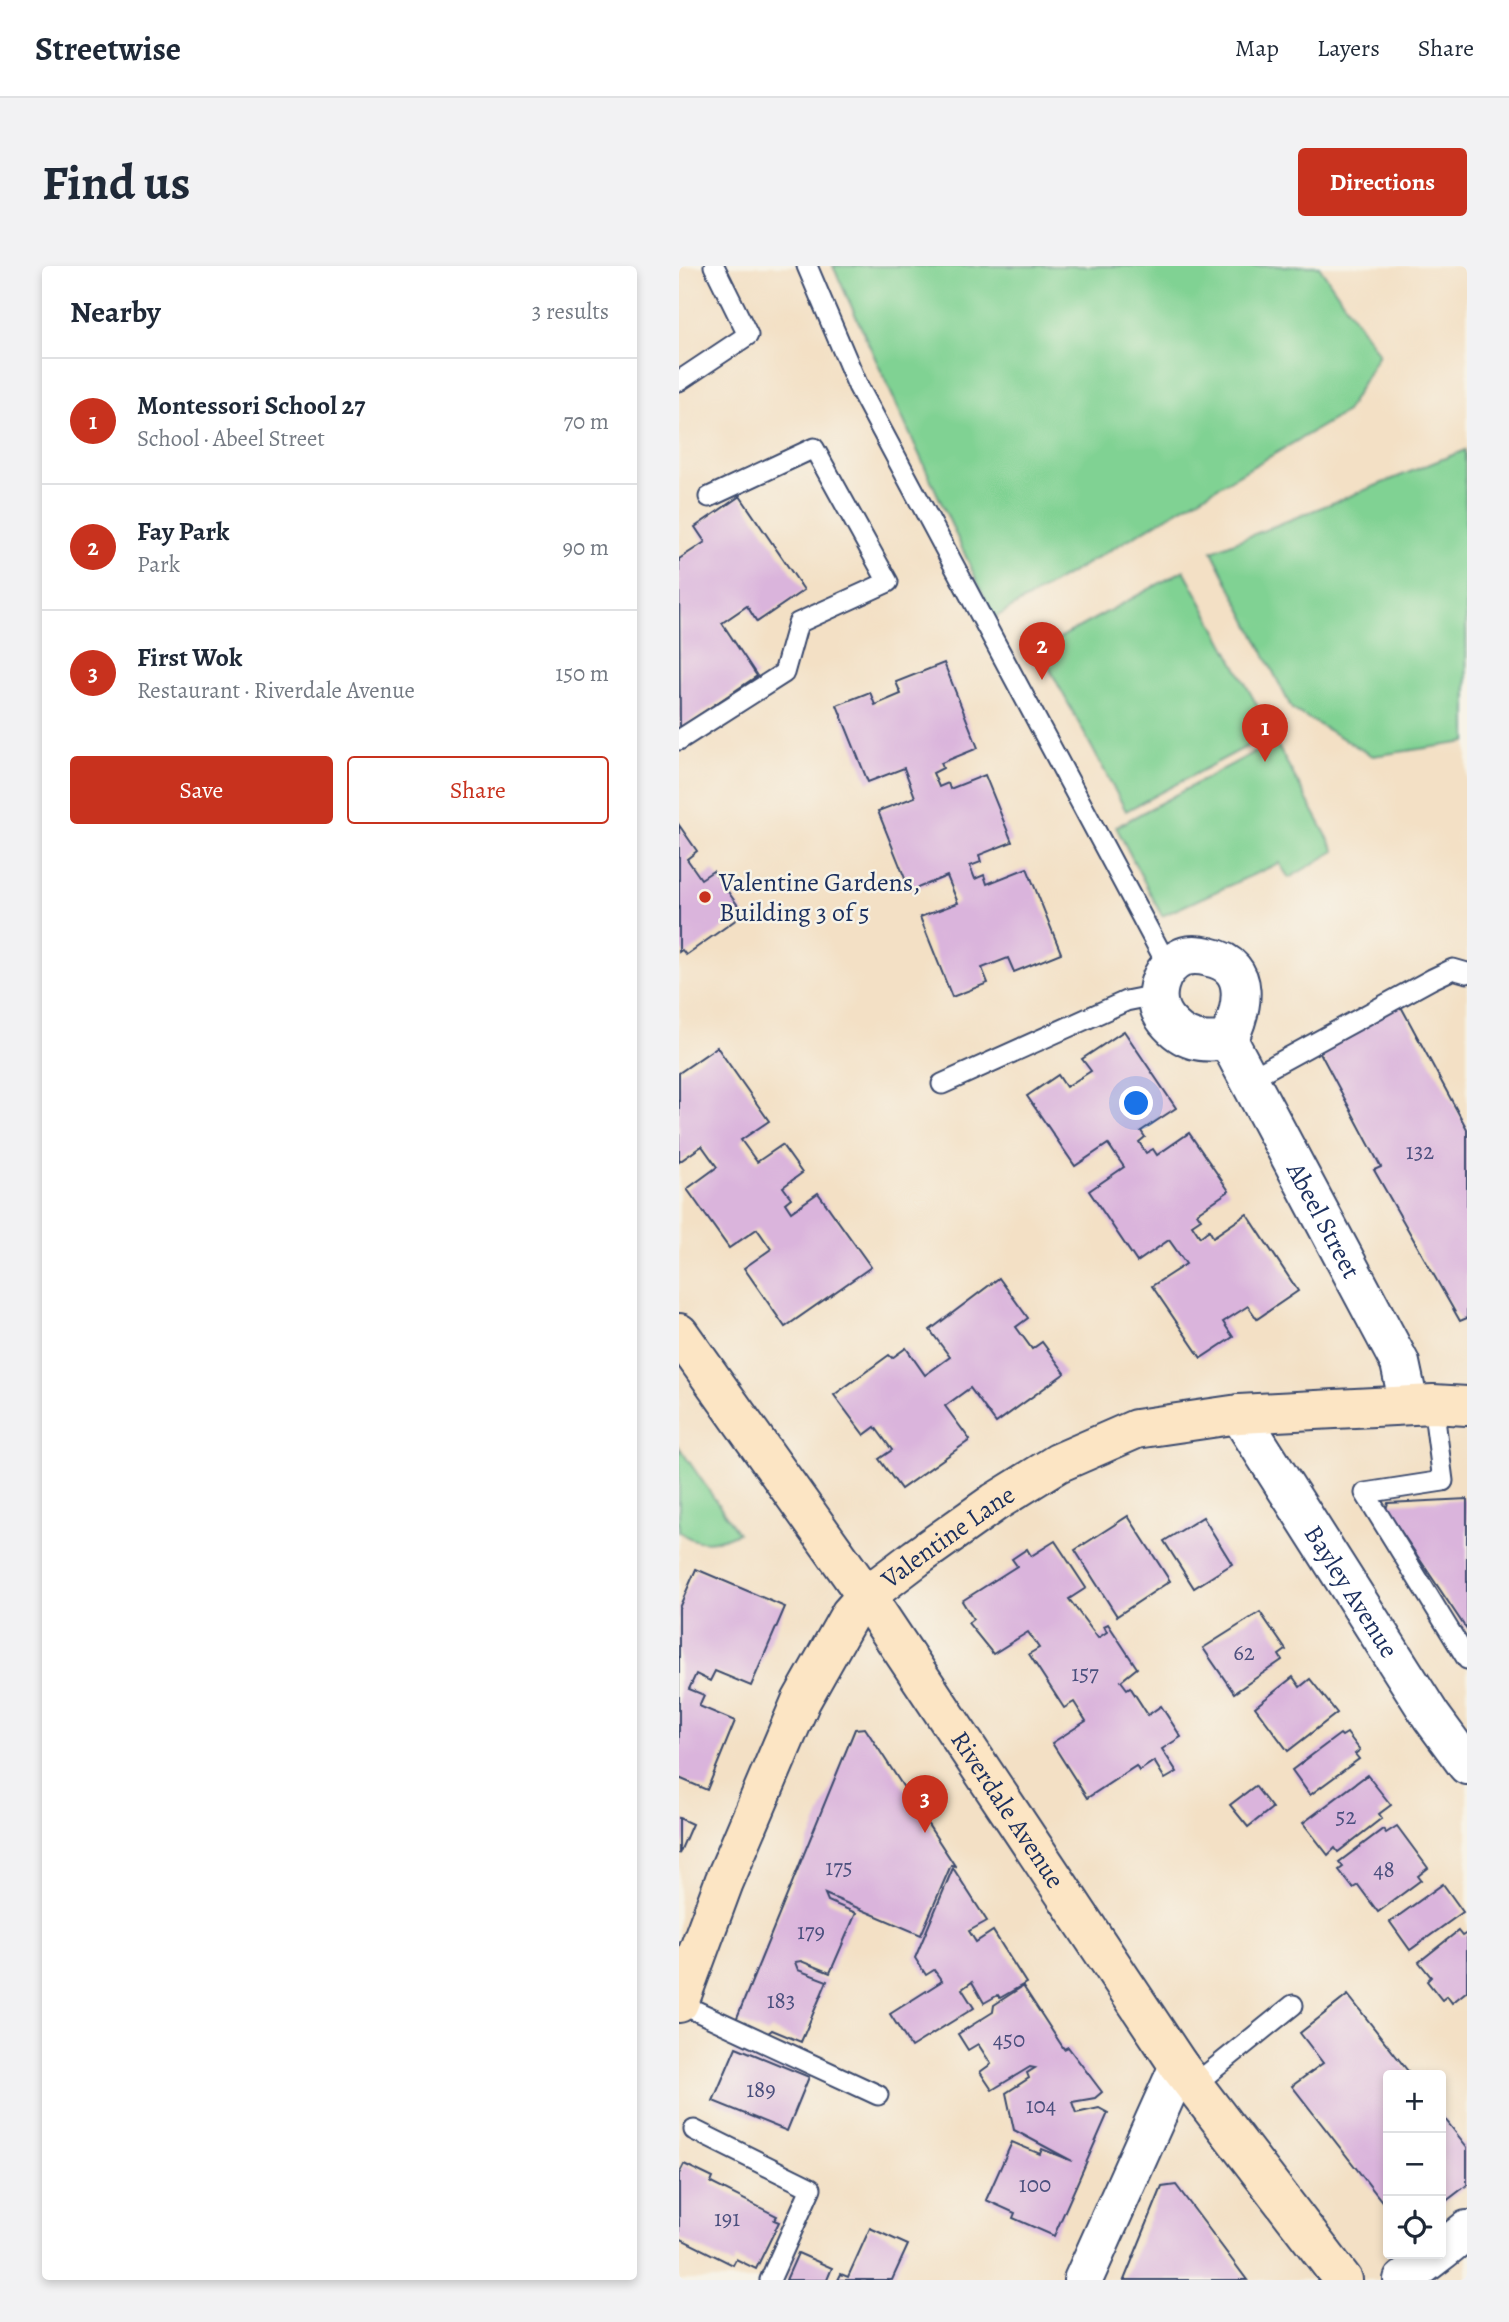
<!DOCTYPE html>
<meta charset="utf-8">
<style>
body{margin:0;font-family:Alegreya,serif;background:#f2f2f3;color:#1f2937}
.controls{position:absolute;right:21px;bottom:21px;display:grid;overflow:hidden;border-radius:7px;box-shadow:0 4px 10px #0003}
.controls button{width:63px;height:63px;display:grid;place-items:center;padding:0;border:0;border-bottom:2px solid #e0e1e3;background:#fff;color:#1f2937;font:35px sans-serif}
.you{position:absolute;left:458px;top:838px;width:24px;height:24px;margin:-18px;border:5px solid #fff;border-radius:50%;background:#1a73e8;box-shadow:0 0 0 10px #1a73e833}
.badge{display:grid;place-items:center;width:46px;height:46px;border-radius:50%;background:#c8321e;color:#fff;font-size:23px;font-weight:700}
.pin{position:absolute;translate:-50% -58px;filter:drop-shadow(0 2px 4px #0008)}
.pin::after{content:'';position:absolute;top:37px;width:24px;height:21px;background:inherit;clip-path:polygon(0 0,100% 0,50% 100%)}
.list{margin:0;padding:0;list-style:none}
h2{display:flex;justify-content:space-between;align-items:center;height:91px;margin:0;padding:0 28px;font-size:30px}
h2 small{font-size:23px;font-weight:400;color:#747a83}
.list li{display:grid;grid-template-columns:46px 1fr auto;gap:21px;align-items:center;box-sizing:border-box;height:126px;padding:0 28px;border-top:2px solid #e0e1e3}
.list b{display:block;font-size:26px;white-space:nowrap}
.list p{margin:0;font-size:23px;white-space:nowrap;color:#747a83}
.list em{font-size:23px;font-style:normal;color:#747a83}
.actions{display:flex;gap:14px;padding:21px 28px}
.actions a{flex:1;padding:16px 0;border:2px solid #c8321e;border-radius:7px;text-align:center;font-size:24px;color:#c8321e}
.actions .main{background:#c8321e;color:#fff}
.icon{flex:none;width:38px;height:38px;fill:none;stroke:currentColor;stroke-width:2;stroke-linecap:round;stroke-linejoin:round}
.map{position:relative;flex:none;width:788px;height:2014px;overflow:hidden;border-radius:7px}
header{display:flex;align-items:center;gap:42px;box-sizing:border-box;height:98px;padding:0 35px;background:#fff;border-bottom:2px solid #e0e1e3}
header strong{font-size:33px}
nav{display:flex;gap:38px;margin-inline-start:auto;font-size:24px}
.intro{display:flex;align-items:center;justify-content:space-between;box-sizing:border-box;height:168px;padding:0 42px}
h1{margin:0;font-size:49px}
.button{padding:18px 32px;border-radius:7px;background:#c8321e;color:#fff;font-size:24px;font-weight:700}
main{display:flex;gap:42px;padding:0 42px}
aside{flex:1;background:#fff;border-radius:7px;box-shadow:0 4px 10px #0003}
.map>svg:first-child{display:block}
.green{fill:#80d293;stroke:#4e8078;stroke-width:2}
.building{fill:#dab4dc}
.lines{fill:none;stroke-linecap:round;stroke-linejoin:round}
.lane-casing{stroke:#3b4a6d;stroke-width:23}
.street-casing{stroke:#3b4a6d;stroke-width:42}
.secondary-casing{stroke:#3b4a6d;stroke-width:42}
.lane{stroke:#fff;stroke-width:19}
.street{stroke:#fff;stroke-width:38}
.secondary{stroke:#fce5c4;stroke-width:38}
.poi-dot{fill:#c8321e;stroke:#f7f3e8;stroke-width:2.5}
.labels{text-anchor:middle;stroke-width:5;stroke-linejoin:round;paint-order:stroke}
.number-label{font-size:23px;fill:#4b507e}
.poi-label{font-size:26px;fill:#1b2f5e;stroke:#f7f3e8;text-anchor:start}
.street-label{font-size:26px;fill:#1b2f5e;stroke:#f7f3e8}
</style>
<header>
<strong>Streetwise</strong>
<nav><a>Map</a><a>Layers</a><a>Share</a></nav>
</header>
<div class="intro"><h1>Find us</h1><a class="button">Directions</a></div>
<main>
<aside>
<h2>Nearby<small>3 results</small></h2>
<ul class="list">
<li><span class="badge">1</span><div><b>Montessori School 27</b><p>School · Abeel Street</p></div><em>70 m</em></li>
<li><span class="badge">2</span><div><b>Fay Park</b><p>Park</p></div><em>90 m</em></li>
<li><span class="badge">3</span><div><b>First Wok</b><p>Restaurant · Riverdale Avenue</p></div><em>150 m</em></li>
</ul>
<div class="actions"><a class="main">Save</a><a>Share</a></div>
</aside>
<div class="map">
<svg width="788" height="2014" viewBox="0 0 788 2014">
<rect width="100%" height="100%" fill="#f7f3e8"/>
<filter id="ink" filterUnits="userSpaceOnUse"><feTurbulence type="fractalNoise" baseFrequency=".0143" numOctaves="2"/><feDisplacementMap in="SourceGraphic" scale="14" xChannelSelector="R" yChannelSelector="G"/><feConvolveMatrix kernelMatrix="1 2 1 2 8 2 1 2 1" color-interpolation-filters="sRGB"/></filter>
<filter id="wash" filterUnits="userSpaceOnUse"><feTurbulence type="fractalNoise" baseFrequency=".00686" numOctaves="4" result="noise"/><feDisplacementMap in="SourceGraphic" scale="28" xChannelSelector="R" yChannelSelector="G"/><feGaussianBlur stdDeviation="1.57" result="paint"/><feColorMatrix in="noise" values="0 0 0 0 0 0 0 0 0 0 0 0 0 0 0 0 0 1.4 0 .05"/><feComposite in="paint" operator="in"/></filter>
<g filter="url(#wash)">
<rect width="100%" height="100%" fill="#f3e0c5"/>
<g class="green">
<path d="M154 0H640L700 88 667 146 315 352Z"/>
<path d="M786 184 788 476 694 490 613 443 533 285Z"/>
<path d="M505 304 593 467 447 545 360 383Z"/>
<path d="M596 475 656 585 610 612 600 597 483 650 437 561Z"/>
<path d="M0 1181 59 1267C39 1276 19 1282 0 1265Z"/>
</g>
<g id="blocks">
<g class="building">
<path d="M61 230 125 324 78 356 68 340 43 357 78 410 1 462 0 293 26 276 16 261Z"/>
<path d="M265 397 299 482 262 497 264 502 254 507 260 521 269 517 271 523 306 509 333 576 300 589 302 596 291 600 296 613 305 609 308 618 348 602 382 687 335 706 329 692 303 702 309 717 273 731 241 651 279 637 268 610 231 625 199 545 236 531 225 502 189 516 158 439 191 426 196 439 222 428 217 416Z"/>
<path d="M0 559 18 585 8 593 22 613 34 605 65 648 7 689 3 684 0 686Z"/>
<path d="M719 735 788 863V1052L781 1055 695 904 702 901 637 779Z"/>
<path d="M445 765 497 842 462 865 466 871 460 876 467 887 474 883 478 889 510 867 550 925 518 947 522 953 513 959 521 971 530 964 534 971 568 948 619 1025 578 1053 569 1040 544 1056 554 1071 522 1092 473 1020 507 998 490 974 458 996 410 925 445 901 429 878 396 900 348 830 379 809 387 821 412 805 403 793Z"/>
<path d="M38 781 90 855 62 874 78 896 103 879 123 907 104 921 112 932 106 937 112 946 139 927 192 1001 106 1061 65 1002 92 983 78 963 50 982 8 923 38 901 23 880 0 896V807Z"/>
<path d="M320 1012 349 1052 337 1061 353 1083 363 1076 386 1107 317 1157 291 1122 266 1140 291 1174 222 1223 200 1193 213 1184 196 1161 185 1169 155 1129 210 1089 213 1092 227 1082 246 1109 271 1091 251 1064Z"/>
<path d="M788 1233V1364L707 1243 709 1237Z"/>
<path d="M449 1250 491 1315 438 1350 396 1284Z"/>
<path d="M524 1251 553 1298 515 1322 485 1275Z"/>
<path d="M376 1275 407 1322 390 1333 419 1372 428 1366 425 1360 429 1358 458 1402 442 1415 448 1423 451 1421 469 1449 482 1440 502 1471 483 1483 498 1506 486 1513 475 1495 460 1505 457 1500 408 1532 373 1477 407 1455 395 1436 385 1442 350 1388 360 1382 349 1366 314 1388 289 1357 294 1353 283 1335 338 1300 333 1293 348 1283 352 1290Z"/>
<path d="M17 1303 106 1341 72 1420 36 1405 31 1415 17 1408 10 1423 25 1429 20 1440 56 1455 28 1524 0 1512V1342Z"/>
<path d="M581 1346 607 1384 600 1389 603 1394 555 1427 524 1382Z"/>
<path d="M614 1411 621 1421 631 1413 658 1447 609 1485 576 1441Z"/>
<path d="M186 1462 276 1600 272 1599 242 1669 146 1628 149 1635 177 1647 151 1707 122 1695 116 1696 119 1704 148 1715 122 1776 93 1764 88 1768 57 1754 176 1463Z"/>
<path d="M668 1467 681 1484 676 1488 680 1493 631 1529 613 1504 661 1468 663 1470Z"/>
<path d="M688 1509 712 1539 700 1548 703 1552 659 1586 656 1582 649 1589 624 1557Z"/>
<path d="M576 1520 593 1542 569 1561 551 1539Z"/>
<path d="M0 1552 13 1558 0 1588Z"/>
<path d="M718 1560 749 1602 739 1610 742 1614 699 1646 679 1619 674 1622 660 1604 664 1601 660 1596 704 1563 707 1567Z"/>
<path d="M274 1602 308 1655 290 1665 297 1676 314 1665 347 1717 321 1732 319 1729 305 1737 293 1716 283 1723 295 1742 232 1781 211 1748 263 1715 255 1704 247 1709 236 1692Z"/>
<path d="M764 1618 784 1646 731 1684 711 1656Z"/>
<path d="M779 1665 783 1670 788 1667V1725L773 1737 768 1730 763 1734 748 1715 752 1711 740 1696Z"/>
<path d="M344 1720 385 1783 389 1781 423 1826 416 1832 393 1836 397 1847 420 1842 429 1847 375 1970 334 1952 336 1947 307 1934 333 1876 361 1888 363 1883 393 1895 335 1864 327 1827 350 1812 348 1807 356 1802 351 1801 313 1824 301 1806 312 1798 299 1778 289 1784 279 1768 314 1746 315 1739Z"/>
<path d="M669 1729 732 1809H709V1943L613 1820 644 1797 621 1767Z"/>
<path d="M57 1781 130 1811 108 1865 34 1835Z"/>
<path d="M762 1848 788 1881V1919L762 1939Z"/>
<path d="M5 1898 34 1912 32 1917 98 1950 95 1954 100 1956 77 2003 57 1993 54 1999 0 1972V1908Z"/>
<path d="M497 1919 530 1963 568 2014H445L483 1921Z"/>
<path d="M191 1962 229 1979 213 2014H159L162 2008 169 2011Z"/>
<path d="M119 1987 153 2002 148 2014H107Z"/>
</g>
</g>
</g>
<g filter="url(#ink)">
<use href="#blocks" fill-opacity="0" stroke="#3b4a6d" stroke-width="2"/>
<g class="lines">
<defs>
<g id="lane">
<path d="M128 0 179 120 490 702"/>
<path d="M0 115 69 69 35 0"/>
<path d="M0 474 105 407 119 357 209 316 135 182 30 231"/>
<path d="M570 813 753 713 774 703 788 707"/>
<path d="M263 818 447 735 477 729"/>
<path d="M754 1138 764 1215 686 1227 788 1393"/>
<path d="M0 1737 199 1829"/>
<path d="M515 1819 614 1739"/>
<path d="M15 1864 132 1922 91 2014"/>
</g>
<g id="street">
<path id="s1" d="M549 774C523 778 505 776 487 754 471 734 479 702 504 691 512 688 522 689 530 691 575 700 563 745 549 774L721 1097 730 1139"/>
<path id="s2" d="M560 1148 752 1450 788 1499"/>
<path d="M762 1985 788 1964"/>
<path d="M404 2014 500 1800"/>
<path d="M724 2014 758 1988"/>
</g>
<g id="secondary">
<path id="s3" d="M0 1067 187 1330 500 1800 664 2014"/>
<path id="s4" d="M0 1737 45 1616 122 1435 171 1348 187 1330 237 1292 316 1236 379 1197 457 1163 560 1148 754 1138 788 1140"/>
</g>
</defs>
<use href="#lane" class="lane-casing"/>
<use href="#street" class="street-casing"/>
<use href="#secondary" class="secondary-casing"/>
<use href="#lane" class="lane"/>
<use href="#street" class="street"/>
<use href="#secondary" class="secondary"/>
</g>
</g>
<circle class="poi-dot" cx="26" cy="631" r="7"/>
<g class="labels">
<g class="number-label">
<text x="741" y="893">132</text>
<text x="565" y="1394">62</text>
<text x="406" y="1415">157</text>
<text x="667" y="1558">52</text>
<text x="160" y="1609">175</text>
<text x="705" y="1611">48</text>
<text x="132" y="1673">179</text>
<text x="102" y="1742">183</text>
<text x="330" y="1781">450</text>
<text x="82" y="1831">189</text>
<text x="362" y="1847">104</text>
<text x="356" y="1926">100</text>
<text x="48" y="1960">191</text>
</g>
<g class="poi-label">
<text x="40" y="625">Valentine Gardens,<tspan x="40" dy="30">Building 3 of 5</tspan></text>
</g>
<g class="street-label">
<text dy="9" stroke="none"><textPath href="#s1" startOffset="476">Abeel Street</textPath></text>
<text dy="9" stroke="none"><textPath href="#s4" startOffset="551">Valentine Lane</textPath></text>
<text dy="9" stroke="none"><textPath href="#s2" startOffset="210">Bayley Avenue</textPath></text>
<text dy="9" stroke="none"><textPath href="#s3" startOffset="579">Riverdale Avenue</textPath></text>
</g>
</g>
</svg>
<div class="controls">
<button>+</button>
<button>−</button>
<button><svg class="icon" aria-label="locate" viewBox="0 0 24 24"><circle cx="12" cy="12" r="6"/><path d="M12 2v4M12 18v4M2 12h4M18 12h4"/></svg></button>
</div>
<div class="you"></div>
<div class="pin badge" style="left:586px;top:496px">1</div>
<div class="pin badge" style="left:363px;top:414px">2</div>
<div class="pin badge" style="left:246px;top:1567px">3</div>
</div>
</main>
